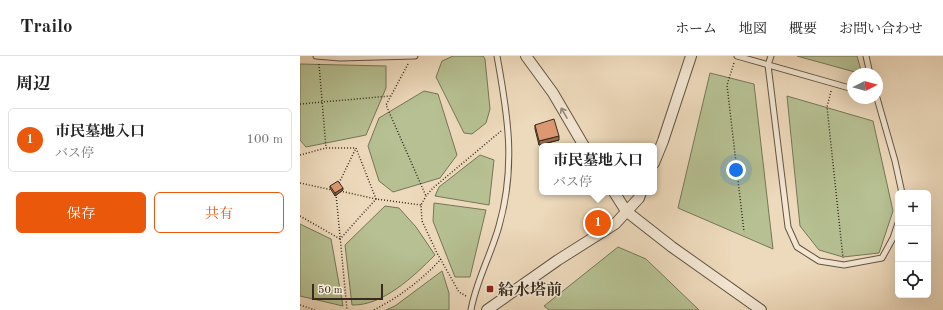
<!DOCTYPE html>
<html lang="ja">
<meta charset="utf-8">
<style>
body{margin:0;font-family:"Old Standard TT","Noto Serif JP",serif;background:#f2f2f2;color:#222}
.controls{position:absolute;right:12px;bottom:12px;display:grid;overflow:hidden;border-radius:6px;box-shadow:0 4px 16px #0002}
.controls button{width:36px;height:36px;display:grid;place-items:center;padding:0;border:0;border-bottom:1px solid #e0e0e0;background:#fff;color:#222;font:20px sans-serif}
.compass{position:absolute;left:547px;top:12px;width:36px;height:36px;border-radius:50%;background:#fff;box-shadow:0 4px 16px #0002;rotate:84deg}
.scale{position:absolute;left:12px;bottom:10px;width:71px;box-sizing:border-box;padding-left:4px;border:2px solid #362b1e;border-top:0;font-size:11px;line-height:14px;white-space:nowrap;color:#362b1e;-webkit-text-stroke:3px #f3e6d3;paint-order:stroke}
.you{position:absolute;left:436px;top:114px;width:14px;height:14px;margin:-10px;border:3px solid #fff;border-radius:50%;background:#1a73e8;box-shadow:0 0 0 6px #1a73e833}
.badge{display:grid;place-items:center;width:26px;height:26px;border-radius:50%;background:#ea580c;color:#fff;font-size:13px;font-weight:700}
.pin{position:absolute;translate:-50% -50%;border:2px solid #fff;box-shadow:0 1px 4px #0006}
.popup{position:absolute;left:239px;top:87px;width:118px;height:52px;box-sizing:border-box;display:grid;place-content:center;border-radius:6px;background:#fff;filter:drop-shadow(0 1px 3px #0005);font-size:13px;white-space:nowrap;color:#767676}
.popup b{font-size:15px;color:#222}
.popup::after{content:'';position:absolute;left:50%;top:100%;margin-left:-8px;border:8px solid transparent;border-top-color:#fff}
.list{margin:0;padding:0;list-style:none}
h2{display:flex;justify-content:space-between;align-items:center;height:52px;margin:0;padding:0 16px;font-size:17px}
h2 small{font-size:13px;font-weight:400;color:#767676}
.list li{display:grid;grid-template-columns:26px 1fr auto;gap:12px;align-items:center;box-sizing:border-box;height:64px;margin:0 8px 8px;padding:0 8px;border:1px solid #e0e0e0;border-radius:6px}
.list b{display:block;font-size:15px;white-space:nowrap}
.list p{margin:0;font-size:13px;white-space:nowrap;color:#767676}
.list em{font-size:13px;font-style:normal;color:#767676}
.actions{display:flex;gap:8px;padding:12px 16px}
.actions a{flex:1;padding:9px 0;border:1px solid #ea580c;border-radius:6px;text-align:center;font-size:14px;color:#ea580c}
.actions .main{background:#ea580c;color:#fff}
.icon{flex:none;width:22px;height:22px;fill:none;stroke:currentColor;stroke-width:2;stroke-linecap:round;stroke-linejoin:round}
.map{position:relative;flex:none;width:643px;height:254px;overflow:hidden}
header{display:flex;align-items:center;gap:24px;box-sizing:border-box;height:56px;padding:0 20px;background:#fff;border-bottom:1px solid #e0e0e0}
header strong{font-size:19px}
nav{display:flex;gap:22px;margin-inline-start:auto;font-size:14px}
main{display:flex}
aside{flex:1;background:#fff}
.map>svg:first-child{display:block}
.green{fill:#b6c092;stroke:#767658}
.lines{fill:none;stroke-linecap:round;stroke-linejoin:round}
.lane-casing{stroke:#645645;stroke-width:7}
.street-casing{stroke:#645645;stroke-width:12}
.path{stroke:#362b1e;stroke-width:1.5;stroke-dasharray:1 2;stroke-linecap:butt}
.lane{stroke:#f3e6d3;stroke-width:5}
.street{stroke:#f3e6d3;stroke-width:10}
.wall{fill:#be8261;stroke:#362b1e}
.shaded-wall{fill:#9b6a4f;stroke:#362b1e}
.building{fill:#dd9771;stroke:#362b1e}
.oneway{stroke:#948878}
.poi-dot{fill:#8f2418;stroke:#f3e6d3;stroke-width:1.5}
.labels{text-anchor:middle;stroke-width:3;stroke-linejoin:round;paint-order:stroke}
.poi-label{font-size:16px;font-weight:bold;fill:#362b1e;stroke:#f3e6d3;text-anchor:start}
</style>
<header>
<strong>Trailo</strong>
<nav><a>ホーム</a><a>地図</a><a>概要</a><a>お問い合わせ</a></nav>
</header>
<main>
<aside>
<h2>周辺<small></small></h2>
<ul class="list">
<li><span class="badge">1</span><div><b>市民墓地入口</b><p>バス停</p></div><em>100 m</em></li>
</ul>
<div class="actions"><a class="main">保存</a><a>共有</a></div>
</aside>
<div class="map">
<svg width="643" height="254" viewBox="0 0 643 254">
<rect width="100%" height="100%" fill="#edd9bb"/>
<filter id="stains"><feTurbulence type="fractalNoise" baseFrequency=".005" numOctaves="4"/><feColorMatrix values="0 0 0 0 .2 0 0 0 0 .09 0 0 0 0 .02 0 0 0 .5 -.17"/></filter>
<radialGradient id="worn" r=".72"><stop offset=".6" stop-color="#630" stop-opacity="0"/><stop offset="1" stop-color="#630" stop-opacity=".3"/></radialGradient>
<g class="green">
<path d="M153 0H183L185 3 190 53 186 67 172 78 164 77 136 21 142 5Z"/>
<path d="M497 0H557L562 18Z"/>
<path d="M0 8 86 10V32L66 79 6 91 0 84Z"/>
<path d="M410 17 454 28 473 193 378 152Z"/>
<path d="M124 35 138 38 157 99 140 122 93 136 79 125 68 90 79 62Z"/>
<path d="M487 40 573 65 593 155 579 197 543 201 519 194 500 170Z"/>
<path d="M180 99 194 104 189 149 135 140 139 131Z"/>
<path d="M134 147 186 154 170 221H155L133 165Z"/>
<path d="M85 150 99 152 116 171 135 199C114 220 83 250 52 249L45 189Z"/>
<path d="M0 168 31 183 43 250 0 240Z"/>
<path d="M318 191 346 203 399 254H249L244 250Z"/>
<path d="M142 215 149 237V254H86L95 250Z"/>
</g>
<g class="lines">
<defs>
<g id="lane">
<path d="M16 0 40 2 115 0"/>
<path d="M437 0 553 33"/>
<path d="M471 0 468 9 488 171 497 191 519 205 544 209 582 202 593 182 598 167"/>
<path d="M566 0 570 18"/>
<path d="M577 42 595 105 602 137"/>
<path d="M171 254C176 225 191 199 199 170 216 110 208 60 197 0"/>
</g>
<g id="street">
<path d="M226 0 253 37 284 90"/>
<path d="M354 107 363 85 391 0"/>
<path d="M314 136 326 155 372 191 461 254"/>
<path d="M187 254 258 204 315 168 339 142 341 136"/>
</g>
</defs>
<use href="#lane" class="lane-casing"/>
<use href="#street" class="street-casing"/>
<g class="path">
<path d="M434 7 427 29 444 176"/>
<path d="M19 8 26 92"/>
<path d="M108 8 86 49 126 140"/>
<path d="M531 35 527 51 543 202"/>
<path d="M0 48 90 40"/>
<path d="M0 99 26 92H56L76 143 40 183"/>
<path d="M0 127 32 134"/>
<path d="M39 127 56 92"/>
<path d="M40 135 76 143 121 149"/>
<path d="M36 138 47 254"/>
<path d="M0 160 40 183"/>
<path d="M166 240 159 236 137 197 122 165 121 149 126 140 133 132 201 75"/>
<path d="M0 249 15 254"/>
<path d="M74 254C99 241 122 224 141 203"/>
</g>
<use href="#lane" class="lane"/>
<use href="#street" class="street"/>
</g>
<g class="wall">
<path d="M235 69 259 84 239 89 235 73Z"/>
<path d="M30 130 43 134 35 140 30 132Z"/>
</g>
<g class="shaded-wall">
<path d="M259 80V84L239 89V85Z"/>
<path d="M43 132V134L35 140V137Z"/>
</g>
<g class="building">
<path d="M254 63 259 80 239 85 235 69Z"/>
<path d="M38 125 43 132 35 137 30 130Z"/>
</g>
<defs><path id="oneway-shaft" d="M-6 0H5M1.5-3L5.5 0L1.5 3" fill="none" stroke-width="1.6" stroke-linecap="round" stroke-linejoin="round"/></defs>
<use class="oneway" href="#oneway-shaft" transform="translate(264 57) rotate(-120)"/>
<rect class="poi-dot" x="186" y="229" width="8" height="8" rx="2"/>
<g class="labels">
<g class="poi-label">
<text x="198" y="239">給水塔前</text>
</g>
</g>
<rect width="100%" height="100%" filter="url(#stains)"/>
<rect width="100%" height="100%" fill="url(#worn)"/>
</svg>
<div class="controls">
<button>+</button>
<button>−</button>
<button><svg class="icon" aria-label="locate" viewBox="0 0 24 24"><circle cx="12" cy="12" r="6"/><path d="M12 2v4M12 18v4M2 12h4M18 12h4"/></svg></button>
</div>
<svg class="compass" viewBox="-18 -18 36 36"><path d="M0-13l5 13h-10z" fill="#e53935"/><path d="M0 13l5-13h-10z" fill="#767676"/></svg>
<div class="scale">50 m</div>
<div class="you"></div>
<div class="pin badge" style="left:298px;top:167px">1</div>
<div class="popup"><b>市民墓地入口</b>バス停</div>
</div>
</main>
